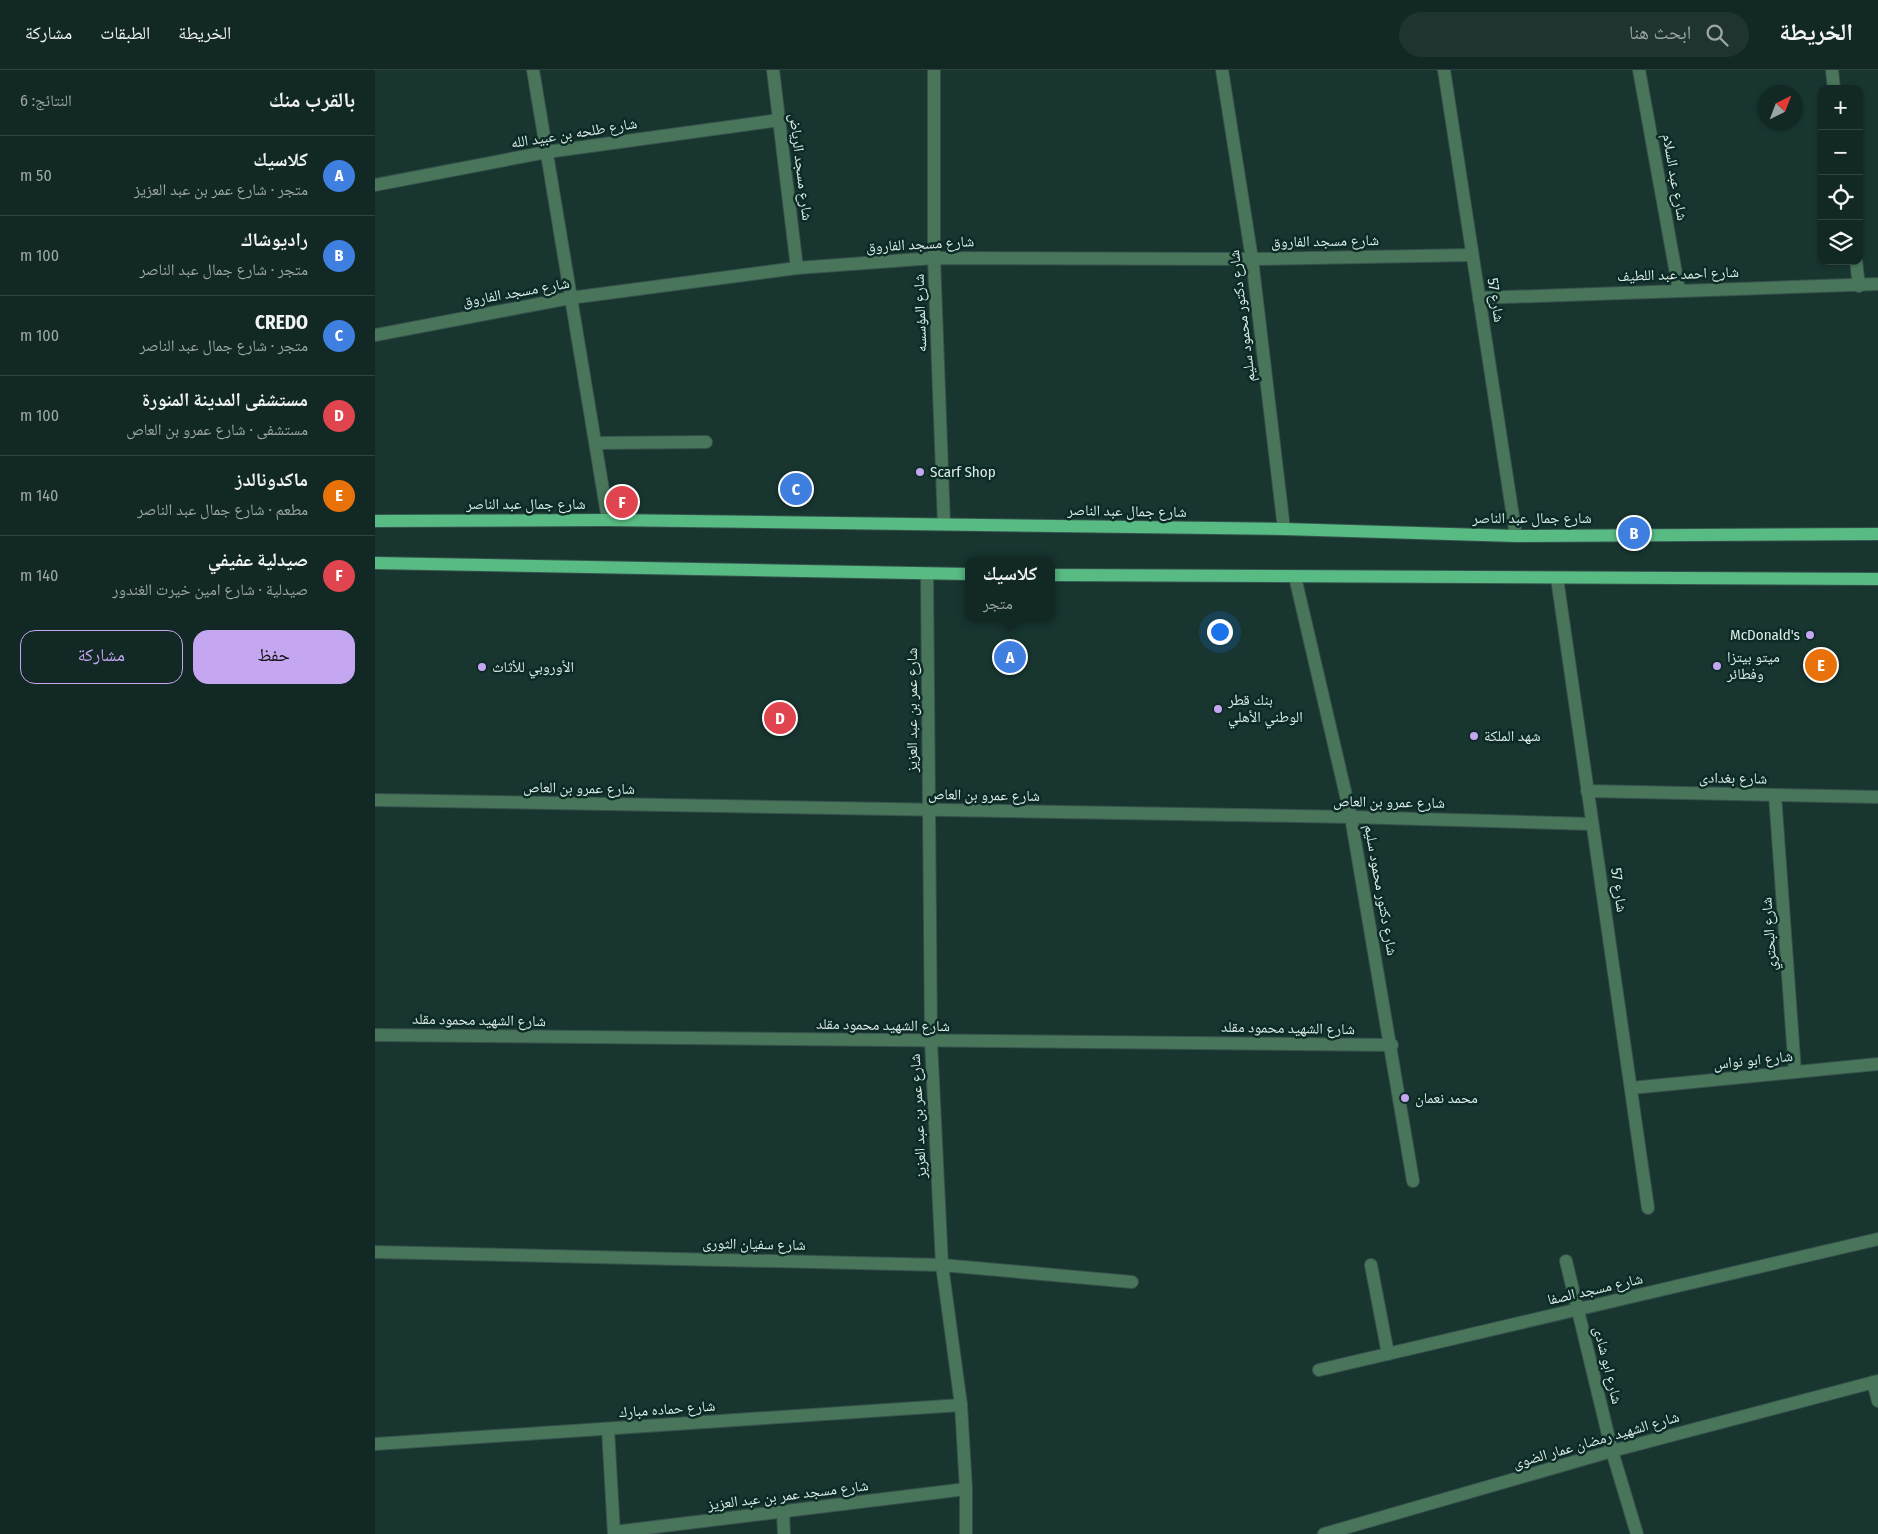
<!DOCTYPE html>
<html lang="ar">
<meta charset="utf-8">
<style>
body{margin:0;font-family:"Fira Sans Condensed","Noto Naskh Arabic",sans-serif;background:#1f3431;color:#f1f3f6;direction:rtl}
.controls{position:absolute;right:15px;top:15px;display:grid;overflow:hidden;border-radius:10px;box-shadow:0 1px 4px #0004}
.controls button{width:45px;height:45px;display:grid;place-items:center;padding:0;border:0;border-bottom:1px solid #314441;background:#122824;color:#f1f3f6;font:25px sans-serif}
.compass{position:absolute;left:1383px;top:15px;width:45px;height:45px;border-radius:50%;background:#122824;box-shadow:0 1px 4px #0004;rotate:42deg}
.you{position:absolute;left:844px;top:561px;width:18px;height:18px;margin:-12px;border:4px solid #fff;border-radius:50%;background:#1a73e8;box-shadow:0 0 0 8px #1a73e833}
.badge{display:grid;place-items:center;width:32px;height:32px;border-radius:50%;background:#c5a7f1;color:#fff;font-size:16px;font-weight:700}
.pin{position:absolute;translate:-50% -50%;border:2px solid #fff;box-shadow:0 1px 5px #0006}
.popup{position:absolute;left:590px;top:487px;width:90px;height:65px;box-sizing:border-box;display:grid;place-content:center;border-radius:10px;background:#122824;filter:drop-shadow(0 1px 4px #0005);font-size:16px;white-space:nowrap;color:#9ca6a6}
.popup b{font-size:19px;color:#f1f3f6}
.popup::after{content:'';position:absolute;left:50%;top:100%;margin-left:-10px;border:10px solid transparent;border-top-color:#122824}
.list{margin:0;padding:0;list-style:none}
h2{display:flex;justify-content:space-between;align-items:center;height:65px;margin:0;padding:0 20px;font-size:21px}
h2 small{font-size:16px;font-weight:400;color:#9ca6a6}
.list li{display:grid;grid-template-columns:32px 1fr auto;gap:15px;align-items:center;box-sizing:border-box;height:80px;padding:0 20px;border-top:1px solid #314441}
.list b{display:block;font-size:19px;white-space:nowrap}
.list p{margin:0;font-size:16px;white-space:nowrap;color:#9ca6a6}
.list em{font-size:16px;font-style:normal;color:#9ca6a6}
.actions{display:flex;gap:10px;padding:15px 20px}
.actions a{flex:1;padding:11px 0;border:1px solid #c5a7f1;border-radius:15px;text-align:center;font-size:18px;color:#c5a7f1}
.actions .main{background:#c5a7f1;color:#111}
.icon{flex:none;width:28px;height:28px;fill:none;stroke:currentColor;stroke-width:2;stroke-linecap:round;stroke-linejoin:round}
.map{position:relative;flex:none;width:1503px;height:1464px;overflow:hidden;direction:ltr}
header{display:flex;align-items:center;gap:30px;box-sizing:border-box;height:70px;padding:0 25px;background:#122824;border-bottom:1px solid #314441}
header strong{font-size:24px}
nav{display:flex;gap:28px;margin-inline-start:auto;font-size:18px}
.search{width:350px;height:45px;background:#1f3431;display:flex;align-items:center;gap:12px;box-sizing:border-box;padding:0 18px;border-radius:28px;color:#9ca6a6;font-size:19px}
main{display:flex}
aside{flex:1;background:#122824}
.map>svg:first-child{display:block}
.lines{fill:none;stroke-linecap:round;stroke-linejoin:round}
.minor-casing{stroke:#37524d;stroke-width:14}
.major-casing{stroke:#37524d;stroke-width:14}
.minor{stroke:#49765a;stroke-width:12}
.major{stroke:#58bb83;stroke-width:12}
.poi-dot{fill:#c5a7f1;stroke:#0d2b26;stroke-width:2}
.labels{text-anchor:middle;stroke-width:5;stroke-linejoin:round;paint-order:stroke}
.street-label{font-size:15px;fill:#dbebe7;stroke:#0d2b26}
.poi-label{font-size:15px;fill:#dbebe7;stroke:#0d2b26;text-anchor:start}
</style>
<header>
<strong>الخريطة</strong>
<div class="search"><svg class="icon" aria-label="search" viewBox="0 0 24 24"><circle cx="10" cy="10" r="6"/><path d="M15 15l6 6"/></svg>ابحث هنا</div>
<nav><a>الخريطة</a><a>الطبقات</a><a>مشاركة</a></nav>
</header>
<main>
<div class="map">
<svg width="1503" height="1464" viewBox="0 0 1503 1464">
<rect width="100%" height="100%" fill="#183530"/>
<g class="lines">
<defs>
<g id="minor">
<path d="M158 0 233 450"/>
<path d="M398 0 422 198"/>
<path d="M559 0V188L569 454"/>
<path d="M847 0 877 189 909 459"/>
<path d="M1069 0 1141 466"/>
<path d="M1264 0 1304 220"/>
<path d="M1457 0 1459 19"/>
<path d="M0 115 172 82 404 50"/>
<path d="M1481 191 1484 216"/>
<path d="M1104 228 1503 214"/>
<path d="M0 265 195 228 422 198 559 188 877 189 1097 185"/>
<path d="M221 373 331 372"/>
<path d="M552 504 556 971 567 1195 586 1335 591 1419V1464"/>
<path d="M920 507 976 747 1038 1111"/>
<path d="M1182 508 1273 1138"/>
<path d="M1212 721 1503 727"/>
<path d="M1400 725 1420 1002"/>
<path d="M0 730 976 747 1217 754"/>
<path d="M0 965 1017 975"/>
<path d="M1256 1018 1503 994"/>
<path d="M0 1182 567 1195 757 1212"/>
<path d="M1191 1191 1237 1381 1262 1464"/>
<path d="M996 1195 1013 1284"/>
<path d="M944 1300 1503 1169"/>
<path d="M1498 1312 1503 1331"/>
<path d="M233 1359 239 1464"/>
<path d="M0 1374 586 1335"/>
<path d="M408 1442 409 1464"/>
<path d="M239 1462 591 1419"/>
<path d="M949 1464 1237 1381 1503 1311"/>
</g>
<g id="major">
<path d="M0 451 233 450 909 459 1141 466 1503 464"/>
<path d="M0 493 594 504"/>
<path d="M676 505 1503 509"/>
</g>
</defs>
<use href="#minor" class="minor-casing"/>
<use href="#major" class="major-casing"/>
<use href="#minor" class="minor"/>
<use href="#major" class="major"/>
</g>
<g class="poi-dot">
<circle cx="545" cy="402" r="5"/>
<circle cx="1435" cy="565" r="5"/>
<circle cx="1342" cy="596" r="5"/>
<circle cx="107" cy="597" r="5"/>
<circle cx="843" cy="639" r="5"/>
<circle cx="1099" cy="666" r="5"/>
<circle cx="1030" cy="1028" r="5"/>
</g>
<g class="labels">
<g class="street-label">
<text transform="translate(199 63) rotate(-9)" y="5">شارع طلحه بن عبيد الله</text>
<text transform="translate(426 97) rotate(83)" y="5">شارع مسجد الرياض</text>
<text transform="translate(1300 107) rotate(80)" y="5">شارع عبد السلام</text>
<text transform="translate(950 171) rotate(-1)" y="5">شارع مسجد الفاروق</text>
<text transform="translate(545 174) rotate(-3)" y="5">شارع مسجد الفاروق</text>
<text transform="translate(1303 204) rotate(-2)" y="5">شارع احمد عبد اللطيف</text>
<text transform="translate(141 222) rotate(-10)" y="5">شارع مسجد الفاروق</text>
<text transform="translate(1121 230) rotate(81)" y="5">شارع 57</text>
<text transform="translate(545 243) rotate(-92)" y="5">شارع المؤسسه</text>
<text transform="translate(867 246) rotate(-97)" y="5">شارع دكتور محمود سليم</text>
<text x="151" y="439">شارع جمال عبد الناصر</text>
<text transform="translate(752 441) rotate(1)" y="5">شارع جمال عبد الناصر</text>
<text x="1157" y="453">شارع جمال عبد الناصر</text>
<text transform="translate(537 640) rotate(-90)" y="5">شارع عمر بن عبد العزيز</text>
<text transform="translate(1358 708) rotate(1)" y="5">شارع بغدادى</text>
<text transform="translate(204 718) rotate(1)" y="5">شارع عمرو بن العاص</text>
<text transform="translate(609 725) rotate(1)" y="5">شارع عمرو بن العاص</text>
<text transform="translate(1014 732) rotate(1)" y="5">شارع عمرو بن العاص</text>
<text transform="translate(1006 820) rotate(80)" y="5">شارع دكتور محمود سليم</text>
<text transform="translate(1244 820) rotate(82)" y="5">شارع 57</text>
<text transform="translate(1394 864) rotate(-94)" y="5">شارع البحتري</text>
<text transform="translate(104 950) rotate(1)" y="5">شارع الشهيد محمود مقلد</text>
<text transform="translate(508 955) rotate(1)" y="5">شارع الشهيد محمود مقلد</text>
<text transform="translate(913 958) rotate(1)" y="5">شارع الشهيد محمود مقلد</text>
<text transform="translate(1378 990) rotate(-6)" y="5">شارع ابو نواس</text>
<text transform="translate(543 1046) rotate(-93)" y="5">شارع عمر بن عبد العزيز</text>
<text transform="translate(379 1174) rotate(1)" y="5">شارع سفيان الثورى</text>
<text transform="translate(1220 1219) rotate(-13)" y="5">شارع مسجد الصفا</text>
<text transform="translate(1233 1295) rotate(76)" y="5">شارع ابو شادى</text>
<text transform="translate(292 1339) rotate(-4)" y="5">شارع حماده مبارك</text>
<text transform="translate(1221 1370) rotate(-16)" y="5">شارع الشهيد رمضان عمار الضوى</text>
<text transform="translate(413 1425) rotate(-7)" y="5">شارع مسجد عمر بن عبد العزيز</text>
</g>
<g class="poi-label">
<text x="555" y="407">Scarf Shop</text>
<text x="1425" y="570" text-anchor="end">McDonald's</text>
<text x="1352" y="592">ميتو بيتزا<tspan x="1352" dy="17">وفطائر</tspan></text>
<text x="117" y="602">الأوروبي للأثاث</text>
<text x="853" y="635">بنك قطر<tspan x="853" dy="17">الوطني الأهلي</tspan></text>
<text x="1109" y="671">شهد الملكة</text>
<text x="1040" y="1033">محمد نعمان</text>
</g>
</g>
</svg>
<div class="controls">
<button>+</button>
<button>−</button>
<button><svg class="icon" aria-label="locate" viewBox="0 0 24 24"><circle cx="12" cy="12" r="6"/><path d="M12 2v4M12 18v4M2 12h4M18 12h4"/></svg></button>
<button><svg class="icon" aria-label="layers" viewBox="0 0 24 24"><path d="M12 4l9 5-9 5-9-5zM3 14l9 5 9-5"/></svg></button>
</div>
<svg class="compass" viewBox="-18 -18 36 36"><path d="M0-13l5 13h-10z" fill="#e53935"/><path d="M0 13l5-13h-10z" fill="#9ca6a6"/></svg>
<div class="you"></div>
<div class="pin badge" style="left:635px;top:587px;background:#3f7fe0">A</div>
<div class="popup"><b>كلاسيك</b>متجر</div>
<div class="pin badge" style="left:1259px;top:463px;background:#3f7fe0">B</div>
<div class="pin badge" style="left:421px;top:419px;background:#3f7fe0">C</div>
<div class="pin badge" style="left:405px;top:648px;background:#e0444e">D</div>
<div class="pin badge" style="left:1446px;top:595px;background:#e8710a">E</div>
<div class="pin badge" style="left:247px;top:432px;background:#e0444e">F</div>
</div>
<aside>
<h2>بالقرب منك<small>النتائج: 6</small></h2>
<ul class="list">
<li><span class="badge" style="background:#3f7fe0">A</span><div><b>كلاسيك</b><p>متجر · شارع عمر بن عبد العزيز</p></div><em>50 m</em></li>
<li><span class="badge" style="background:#3f7fe0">B</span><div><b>راديوشاك</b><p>متجر · شارع جمال عبد الناصر</p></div><em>100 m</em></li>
<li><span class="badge" style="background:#3f7fe0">C</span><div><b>CREDO</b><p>متجر · شارع جمال عبد الناصر</p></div><em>100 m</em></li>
<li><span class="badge" style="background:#e0444e">D</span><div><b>مستشفى المدينة المنورة</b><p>مستشفى · شارع عمرو بن العاص</p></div><em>100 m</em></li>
<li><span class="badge" style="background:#e8710a">E</span><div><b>ماكدونالدز</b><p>مطعم · شارع جمال عبد الناصر</p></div><em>140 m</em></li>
<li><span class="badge" style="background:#e0444e">F</span><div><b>صيدلية عفيفي</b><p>صيدلية · شارع امين خيرت الغندور</p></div><em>140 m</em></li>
</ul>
<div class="actions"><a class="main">حفظ</a><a>مشاركة</a></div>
</aside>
</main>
